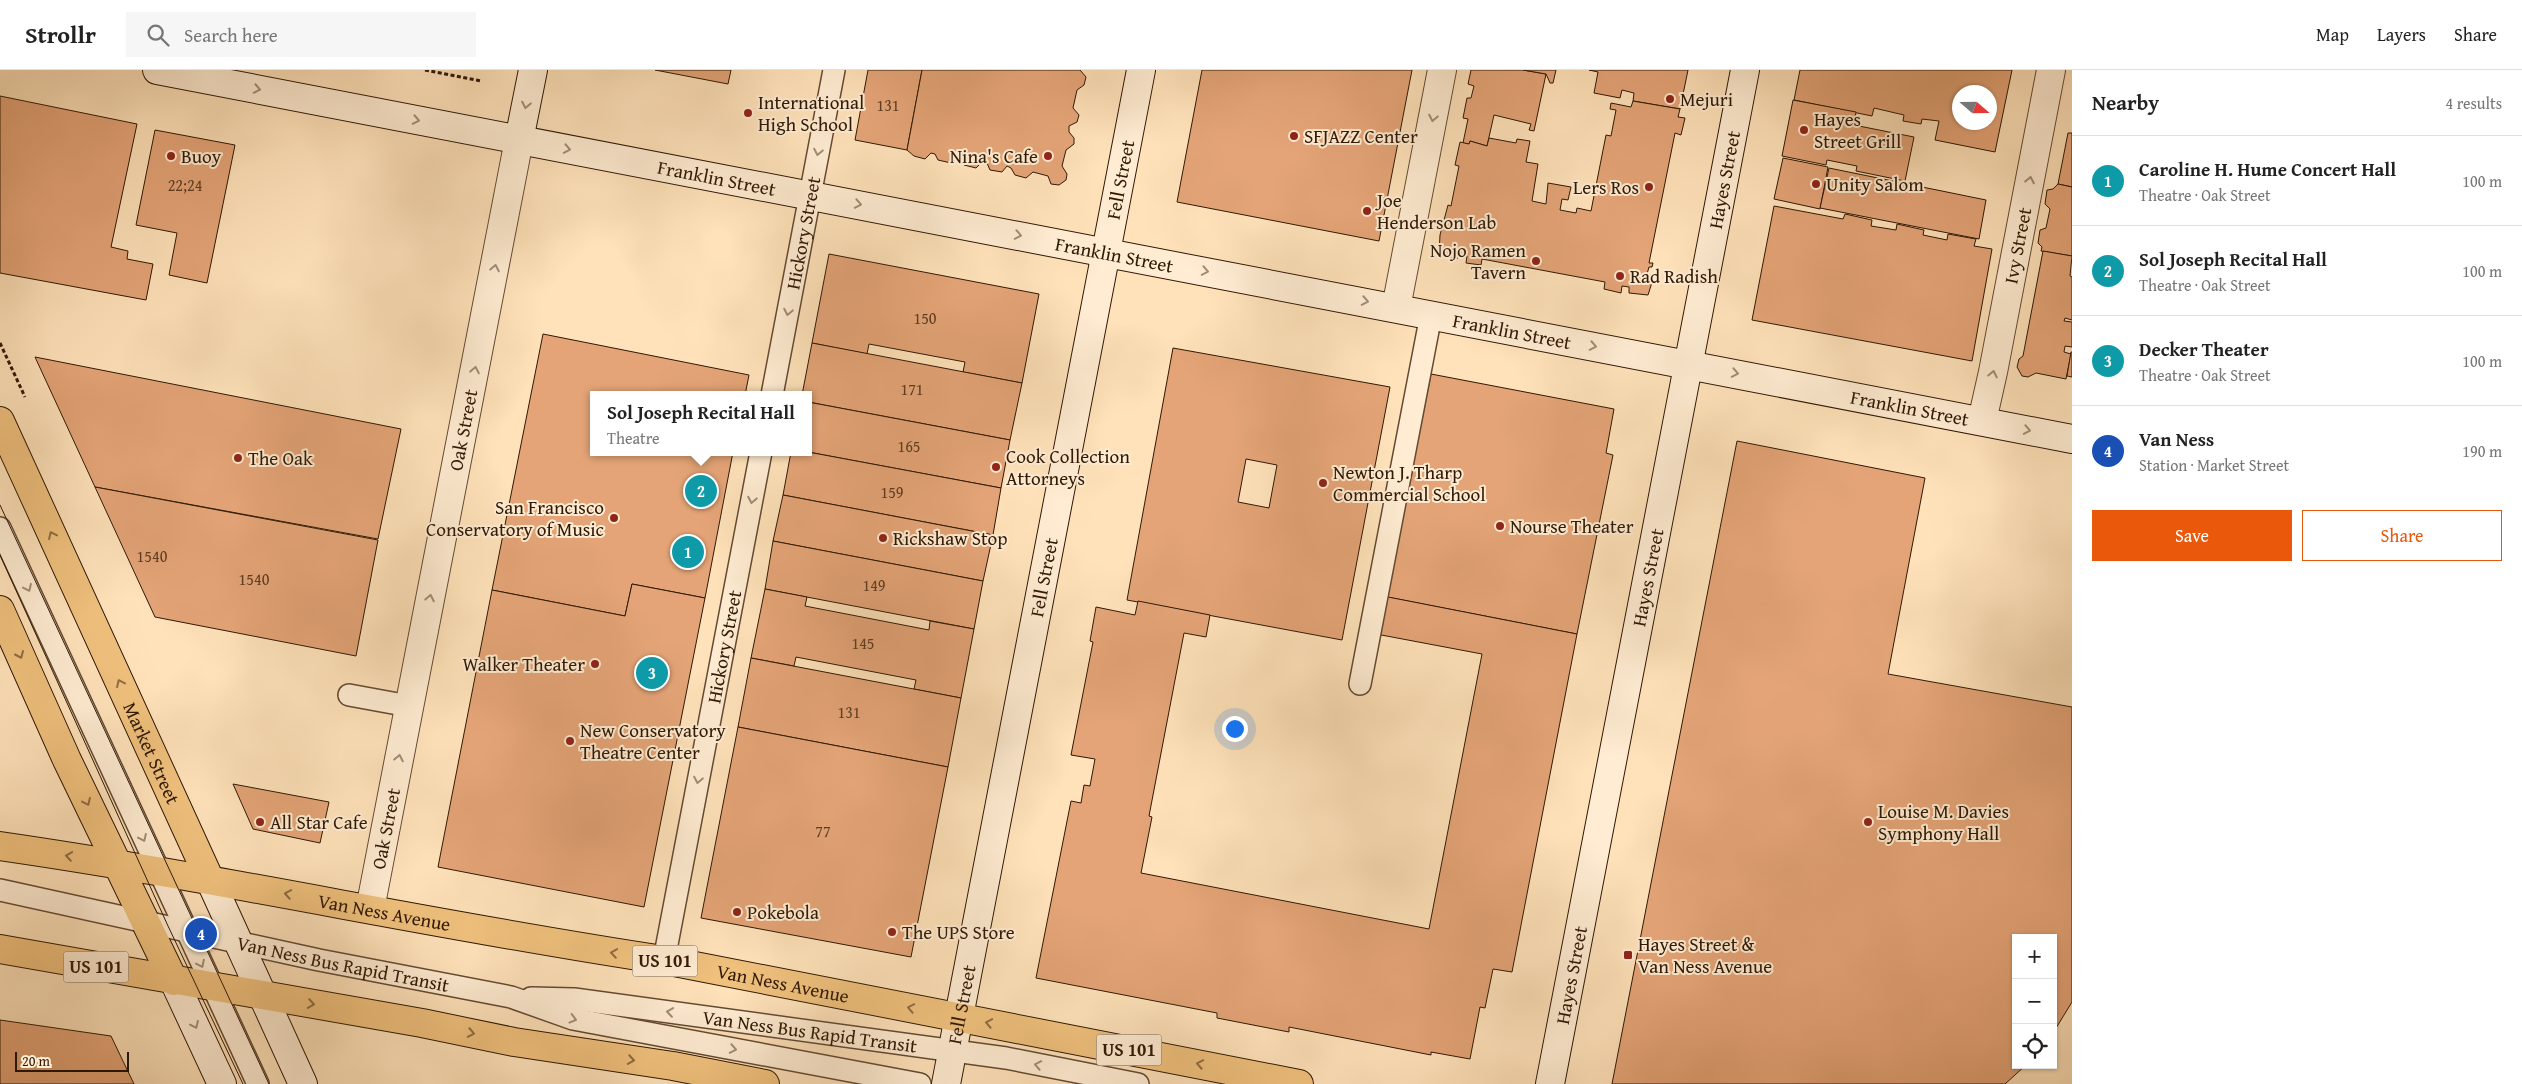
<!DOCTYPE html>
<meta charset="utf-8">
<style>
body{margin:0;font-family:"Gentium Book Plus",serif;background:#f6f6f6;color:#222}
.controls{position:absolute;right:15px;bottom:15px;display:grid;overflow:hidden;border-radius:0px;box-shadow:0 1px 4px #0004}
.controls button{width:45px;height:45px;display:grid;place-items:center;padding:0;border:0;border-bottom:1px solid #e0e0e0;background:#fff;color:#222;font:25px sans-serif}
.compass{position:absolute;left:1952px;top:15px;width:45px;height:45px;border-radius:50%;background:#fff;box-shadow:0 1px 4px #0004;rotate:110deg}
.scale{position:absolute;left:15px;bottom:12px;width:114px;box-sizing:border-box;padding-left:5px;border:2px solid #2f1805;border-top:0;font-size:14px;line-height:18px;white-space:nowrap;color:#2f1805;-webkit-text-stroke:4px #ffecd2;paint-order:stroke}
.you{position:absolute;left:1234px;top:658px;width:18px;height:18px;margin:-12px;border:4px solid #fff;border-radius:50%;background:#1a73e8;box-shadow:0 0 0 8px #1a73e833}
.badge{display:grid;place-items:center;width:32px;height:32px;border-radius:50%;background:#ea580c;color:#fff;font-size:16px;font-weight:700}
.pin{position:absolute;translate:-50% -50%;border:2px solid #fff;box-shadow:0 1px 5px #0006}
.popup{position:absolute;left:590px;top:321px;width:222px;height:65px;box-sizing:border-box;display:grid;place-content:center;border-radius:0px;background:#fff;filter:drop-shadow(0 1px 4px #0005);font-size:16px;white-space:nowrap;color:#767676}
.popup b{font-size:19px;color:#222}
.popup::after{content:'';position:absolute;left:50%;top:100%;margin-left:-10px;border:10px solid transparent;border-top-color:#fff}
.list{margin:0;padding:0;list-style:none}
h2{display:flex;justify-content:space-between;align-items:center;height:65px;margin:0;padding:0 20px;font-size:21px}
h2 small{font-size:16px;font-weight:400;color:#767676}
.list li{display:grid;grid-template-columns:32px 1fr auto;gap:15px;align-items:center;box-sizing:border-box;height:90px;padding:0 20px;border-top:1px solid #e0e0e0}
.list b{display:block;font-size:19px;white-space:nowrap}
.list p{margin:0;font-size:16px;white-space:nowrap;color:#767676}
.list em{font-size:16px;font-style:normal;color:#767676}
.actions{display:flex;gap:10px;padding:15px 20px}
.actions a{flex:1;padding:11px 0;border:1px solid #ea580c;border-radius:0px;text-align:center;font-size:18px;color:#ea580c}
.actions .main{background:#ea580c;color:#fff}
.icon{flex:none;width:28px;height:28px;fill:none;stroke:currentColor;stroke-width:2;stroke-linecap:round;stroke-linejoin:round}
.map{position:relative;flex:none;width:2072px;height:1014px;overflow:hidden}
header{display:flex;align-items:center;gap:30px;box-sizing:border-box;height:70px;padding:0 25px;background:#fff;border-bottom:1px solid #e0e0e0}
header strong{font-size:24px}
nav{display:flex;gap:28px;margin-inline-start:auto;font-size:18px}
.search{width:350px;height:45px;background:#f6f6f6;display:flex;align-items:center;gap:12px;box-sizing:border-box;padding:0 18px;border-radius:0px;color:#767676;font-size:19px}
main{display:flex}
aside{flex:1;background:#fff}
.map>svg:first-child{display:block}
.building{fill:#e4a477;stroke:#2f1805;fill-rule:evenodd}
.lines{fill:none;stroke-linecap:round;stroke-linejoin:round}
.service-casing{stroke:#634a32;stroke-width:24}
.minor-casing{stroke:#634a32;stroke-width:30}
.secondary-casing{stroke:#2f1805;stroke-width:30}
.primary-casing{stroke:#2f1805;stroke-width:30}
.trunk-casing{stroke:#2f1805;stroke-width:30}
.path{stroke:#2f1805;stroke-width:3;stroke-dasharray:4 2.5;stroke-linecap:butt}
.service{stroke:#ffecd2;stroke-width:21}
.minor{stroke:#ffecd2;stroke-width:28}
.secondary{stroke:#ffecd2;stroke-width:28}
.primary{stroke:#f0c17d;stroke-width:28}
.trunk{stroke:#f0c17d;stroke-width:28}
.tram{stroke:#2f1805;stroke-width:1}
.oneway{stroke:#a18d76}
.oneway2{stroke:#906c41}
.poi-dot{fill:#8f2418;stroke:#ffecd2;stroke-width:2}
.labels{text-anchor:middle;stroke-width:4;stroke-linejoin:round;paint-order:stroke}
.number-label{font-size:16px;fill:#5c3b22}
.shield{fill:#ffecd2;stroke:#6d5842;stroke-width:1}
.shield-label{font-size:18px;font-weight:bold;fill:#2f1805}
.poi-label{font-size:19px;fill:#2f1805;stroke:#ffecd2;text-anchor:start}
.street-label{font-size:19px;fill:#2f1805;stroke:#ffecd2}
</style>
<header>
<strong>Strollr</strong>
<div class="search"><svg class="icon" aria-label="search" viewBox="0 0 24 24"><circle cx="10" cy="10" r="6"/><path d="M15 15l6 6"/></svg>Search here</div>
<nav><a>Map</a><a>Layers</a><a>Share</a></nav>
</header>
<main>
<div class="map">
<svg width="2072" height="1014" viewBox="0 0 2072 1014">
<rect width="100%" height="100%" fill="#ffe2ba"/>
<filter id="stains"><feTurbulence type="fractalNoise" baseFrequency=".004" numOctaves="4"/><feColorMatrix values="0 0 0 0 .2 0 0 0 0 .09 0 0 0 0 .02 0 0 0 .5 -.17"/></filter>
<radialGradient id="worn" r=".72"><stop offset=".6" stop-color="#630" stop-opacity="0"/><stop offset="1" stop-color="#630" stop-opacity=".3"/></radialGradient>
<g class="building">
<path d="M655 0H731L728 14Z"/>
<path d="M868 0H922L907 80 855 70Z"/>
<path d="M922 0H1080L1086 7 1084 15 1077 20 1073 38 1079 45 1077 52 1069 56V62L1074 68V74L1066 80 1062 96 1067 104 1066 110 1059 115 1051 114 1048 106 1033 102 1026 108 1015 105 1011 98 1007 96 1002 102 990 100 987 93 982 92 976 98 964 95 960 89 957 88 951 93 938 90 935 84 931 83 925 89 914 86 907 80Z"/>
<path d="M1202 0H1412L1379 171 1177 132Z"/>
<path d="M1471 0H1523L1546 4 1534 61 1529 60 1531 54 1494 45 1487 76 1470 71 1469 74 1463 73 1468 49 1463 48 1467 28H1471L1474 16 1468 14Z"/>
<path d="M1523 0H1556L1553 13H1550L1546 4Z"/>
<path d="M1589 0H1688L1680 39 1633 31 1634 23 1622 20 1620 28 1594 23 1598 2Z"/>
<path d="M1800 0H2012L1995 82 1935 70 1939 51 1922 49 1921 54 1903 51 1904 45 1874 38 1872 46 1794 30ZM1960 22H1990V52H1960Z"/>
<path d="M0 26 137 54 111 177 128 181 127 189 153 194 146 230 0 203Z"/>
<path d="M1793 30 1856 42 1854 55 1914 67 1905 111 1856 101 1857 96 1827 90 1826 95 1782 86Z"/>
<path d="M1633 31 1680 39 1678 47 1685 48 1681 65 1675 63 1649 193H1653L1652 197H1649L1647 204 1654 206 1648 225 1629 223V217L1622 216 1621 223 1604 219 1605 212 1482 189 1481 195 1466 193 1467 186 1458 184 1457 189 1439 184 1440 165 1448 135 1451 136 1459 96 1455 95 1460 72 1469 74 1470 71 1487 76 1489 68 1516 73 1517 69 1530 71 1526 92 1538 94 1532 131 1546 134 1548 113 1571 117 1568 130 1562 129 1560 140 1576 143 1577 138 1591 141 1606 65 1611 66 1616 40 1610 39 1611 33 1631 37Z"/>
<path d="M155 60 235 75 207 213 169 205 177 163 136 155Z"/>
<path d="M2068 63H2072V117L2058 114Z"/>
<path d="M1783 88 1828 97 1820 139 1774 129Z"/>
<path d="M1829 98 1986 130 1979 169 1820 138Z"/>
<path d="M2058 114 2072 117V186L2041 181 2042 177 2038 173 2040 160 2046 158 2050 139 2045 134 2047 120 2053 119Z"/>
<path d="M1774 136 1843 149 1845 144 1872 150 1871 156 1896 160 1897 154 1924 160 1923 165 1947 170 1948 164 1976 169 1974 176 1992 179 1972 291 1752 250Z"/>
<path d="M2043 181 2072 186 2070 206 2072 207V250L2065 248 2064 251 2072 252V277L2065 276 2064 282 2071 284 2066 309 2036 303 2028 307 2022 306 2017 297 2019 289 2023 286Z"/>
<path d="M829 184 1039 224 1022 313 963 302 965 292 869 274 867 284 812 273Z"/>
<path d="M543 264 749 305 745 325H594V382H733L705 528 632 514 625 546 492 520Z"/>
<path d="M812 273 1022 313 1010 370 808 332V325H802Z"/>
<path d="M1173 278 1390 317 1342 570 1127 530ZM1246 389 1277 395 1269 438 1238 432Z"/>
<path d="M2071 282H2072V307L2067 306Z"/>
<path d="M35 287 401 359 378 469 95 417Z"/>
<path d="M1431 304 1614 339 1606 383 1613 385 1577 564 1387 527Z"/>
<path d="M808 332 1010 370 1001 418 808 382Z"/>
<path d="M1737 371 1925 408 1888 604 2072 637V932L2053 963V868H2016V995H2026L2005 1014H1612Z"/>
<path d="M791 382H808L1001 418 993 465 783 425Z"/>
<path d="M95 417 378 470 356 586 155 547Z"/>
<path d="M783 425 993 465 983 511 773 471Z"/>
<path d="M773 471 983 511 974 559 765 519Z"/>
<path d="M632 514 705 528 644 837 438 797 492 520 625 546Z"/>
<path d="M765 519 807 527 805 536 929 560 930 551 974 559 961 628 914 619 916 610 796 587 794 596 751 588Z"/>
<path d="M1383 526 1577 564 1512 902 1493 899 1485 938 1480 937 1470 989 1431 982V985L1289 957V962L1217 948V943L1036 908 1071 731 1081 733 1084 715 1090 716 1095 689 1071 685 1093 572 1090 571 1096 537 1135 545 1138 531 1210 545 1206 567 1184 563 1149 746 1152 747 1141 803 1429 859 1482 584 1376 564Z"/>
<path d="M751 588 961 628 948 697 738 657Z"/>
<path d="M738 657 948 697 911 887 701 848Z"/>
<path d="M233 714 329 732 320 773 253 759Z"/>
<path d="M0 950 111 966 134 1014H0Z"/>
</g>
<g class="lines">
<defs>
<g id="service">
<path id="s1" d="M772 325 834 0"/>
<path d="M0 458 258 1014"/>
<path d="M1360 614 1431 245"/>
<path d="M349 625 409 636"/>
<path id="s2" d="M0 820 319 890 511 927 573 949 920 1014"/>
<path id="s3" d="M664 890 761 382"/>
<path id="s4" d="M531 928 574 929 1006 988 1138 1014"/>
</g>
<g id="minor">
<path d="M1396 238 1442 0"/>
<path id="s5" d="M1982 351 1993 302 2051 0"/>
<path id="s6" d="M370 839 519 70"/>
</g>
<g id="secondary">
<path id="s7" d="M157 0 2072 369"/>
<path d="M519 70 533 0"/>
<path d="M210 810 303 1014"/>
<path d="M174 911 222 1014"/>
<path id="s8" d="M946 1014 1141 0"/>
<path id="s9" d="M1550 1014 1745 0"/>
</g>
<g id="primary">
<path id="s10" d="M0 351 210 810"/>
<path d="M0 540 67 690 174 911"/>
</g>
<g id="trunk">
<path id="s11" d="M0 776C222 808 442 857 664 890L1299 1014"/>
<path d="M0 879 422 953 514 972 673 996 765 1014"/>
</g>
</defs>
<use href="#service" class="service-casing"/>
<use href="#minor" class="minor-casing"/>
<use href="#secondary" class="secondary-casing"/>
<use href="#primary" class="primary-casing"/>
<use href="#trunk" class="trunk-casing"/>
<g class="path">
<path d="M425 0 481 11"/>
<path d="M0 273 25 327"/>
</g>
<use href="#service" class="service"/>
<use href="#minor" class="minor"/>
<use href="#secondary" class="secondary"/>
<use href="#primary" class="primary"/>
<use href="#trunk" class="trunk"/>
<g class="tram">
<path d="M0 435 269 1014"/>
<path d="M0 485 168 856 243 1014"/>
</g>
</g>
<defs><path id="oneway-chevron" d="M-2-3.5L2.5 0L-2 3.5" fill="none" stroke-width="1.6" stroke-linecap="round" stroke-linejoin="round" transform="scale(1.25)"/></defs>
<g class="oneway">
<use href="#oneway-chevron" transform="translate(257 19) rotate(11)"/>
<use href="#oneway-chevron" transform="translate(526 35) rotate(101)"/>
<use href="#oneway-chevron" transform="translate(1433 48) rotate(101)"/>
<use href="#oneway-chevron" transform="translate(416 50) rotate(11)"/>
<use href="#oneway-chevron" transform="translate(567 79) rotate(11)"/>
<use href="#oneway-chevron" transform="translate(818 82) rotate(101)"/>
<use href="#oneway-chevron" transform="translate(2030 110) rotate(-79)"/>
<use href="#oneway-chevron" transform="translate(858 134) rotate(11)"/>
<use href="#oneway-chevron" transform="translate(1018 165) rotate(11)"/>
<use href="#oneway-chevron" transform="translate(495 198) rotate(-79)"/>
<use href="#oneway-chevron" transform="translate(1205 201) rotate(11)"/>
<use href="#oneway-chevron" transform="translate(1365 231) rotate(11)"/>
<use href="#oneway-chevron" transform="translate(788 242) rotate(101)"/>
<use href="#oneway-chevron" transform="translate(1593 276) rotate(11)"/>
<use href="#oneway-chevron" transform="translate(475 300) rotate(-79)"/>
<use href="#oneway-chevron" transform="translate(1735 303) rotate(11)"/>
<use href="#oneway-chevron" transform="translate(1993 304) rotate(-78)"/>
<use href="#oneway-chevron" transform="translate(2027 360) rotate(11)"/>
<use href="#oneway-chevron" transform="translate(752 430) rotate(101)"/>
<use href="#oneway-chevron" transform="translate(28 518) rotate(65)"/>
<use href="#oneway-chevron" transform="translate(430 528) rotate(-79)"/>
<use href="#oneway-chevron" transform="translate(399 688) rotate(-79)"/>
<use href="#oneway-chevron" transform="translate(698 710) rotate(101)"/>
<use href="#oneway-chevron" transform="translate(143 768) rotate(65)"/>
<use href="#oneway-chevron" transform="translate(201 894) rotate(64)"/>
<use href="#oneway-chevron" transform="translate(670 942) rotate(-172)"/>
<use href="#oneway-chevron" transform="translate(573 949) rotate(15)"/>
<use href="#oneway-chevron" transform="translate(195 955) rotate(65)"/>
<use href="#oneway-chevron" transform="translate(733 979) rotate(11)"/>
<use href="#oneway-chevron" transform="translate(1038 995) rotate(-169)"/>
</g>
<g class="oneway2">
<use href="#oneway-chevron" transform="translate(52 465) rotate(-115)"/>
<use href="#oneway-chevron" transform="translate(20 585) rotate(66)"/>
<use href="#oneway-chevron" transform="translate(120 613) rotate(-115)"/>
<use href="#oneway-chevron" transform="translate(87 732) rotate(65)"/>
<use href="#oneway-chevron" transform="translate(69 786) rotate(-171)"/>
<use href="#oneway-chevron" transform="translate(288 824) rotate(-170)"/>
<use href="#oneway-chevron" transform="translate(614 883) rotate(-171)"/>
<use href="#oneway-chevron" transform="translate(311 934) rotate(9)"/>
<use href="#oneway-chevron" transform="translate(911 938) rotate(-169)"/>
<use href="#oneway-chevron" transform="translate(989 953) rotate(-169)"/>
<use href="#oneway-chevron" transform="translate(471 963) rotate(11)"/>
<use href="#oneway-chevron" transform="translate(631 990) rotate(9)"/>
<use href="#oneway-chevron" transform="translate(1200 994) rotate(-169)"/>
</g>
<g class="poi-dot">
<circle cx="1670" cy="29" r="5"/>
<circle cx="748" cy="43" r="5"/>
<circle cx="1804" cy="60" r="5"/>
<circle cx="1294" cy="66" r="5"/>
<circle cx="171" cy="86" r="5"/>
<circle cx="1048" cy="86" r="5"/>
<circle cx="1816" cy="114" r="5"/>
<circle cx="1649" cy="117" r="5"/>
<circle cx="1367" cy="141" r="5"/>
<circle cx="1536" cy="191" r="5"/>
<circle cx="1620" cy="206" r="5"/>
<circle cx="238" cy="388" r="5"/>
<circle cx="996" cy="397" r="5"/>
<circle cx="1323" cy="413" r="5"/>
<circle cx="614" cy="448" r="5"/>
<circle cx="1500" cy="456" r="5"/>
<circle cx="883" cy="468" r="5"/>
<circle cx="595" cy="594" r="5"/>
<circle cx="570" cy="671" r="5"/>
<circle cx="260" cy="752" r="5"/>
<circle cx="1868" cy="752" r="5"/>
<circle cx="737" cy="842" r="5"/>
<circle cx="892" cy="862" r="5"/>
<rect x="1623" y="880" width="10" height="10" rx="2.5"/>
</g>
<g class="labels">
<g class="number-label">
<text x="888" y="41">131</text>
<text x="185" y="121">22;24</text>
<text x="925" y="254">150</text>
<text x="912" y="325">171</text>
<text x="909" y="382">165</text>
<text x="892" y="428">159</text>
<text x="152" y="492">1540</text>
<text x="254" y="515">1540</text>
<text x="874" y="521">149</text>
<text x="863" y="579">145</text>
<text x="849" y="648">131</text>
<text x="823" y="767">77</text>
</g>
<g class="shield">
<rect x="632.5" y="875.5" width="65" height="31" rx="4"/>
<rect x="63.5" y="881.5" width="65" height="31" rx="4"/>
<rect x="1096.5" y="964.5" width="65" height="31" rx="4"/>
</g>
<g class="shield-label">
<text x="665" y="897">US 101</text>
<text x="96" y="903">US 101</text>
<text x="1129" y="986">US 101</text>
</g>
<g class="poi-label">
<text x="1680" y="36">Mejuri</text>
<text x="758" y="39">International<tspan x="758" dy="22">High School</tspan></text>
<text x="1814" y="56">Hayes<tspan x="1814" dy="22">Street Grill</tspan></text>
<text x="1304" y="73">SFJAZZ Center</text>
<text x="181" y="93">Buoy</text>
<text x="1038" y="93" text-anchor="end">Nina's Cafe</text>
<text x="1826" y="121">Unity Salom</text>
<text x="1639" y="124" text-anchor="end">Lers Ros</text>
<text x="1377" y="137">Joe<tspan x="1377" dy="22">Henderson Lab</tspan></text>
<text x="1526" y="187" text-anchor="end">Nojo Ramen<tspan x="1526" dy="22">Tavern</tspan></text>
<text x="1630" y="213">Rad Radish</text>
<text x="1006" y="393">Cook Collection<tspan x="1006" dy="22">Attorneys</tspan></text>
<text x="248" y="395">The Oak</text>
<text x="1333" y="409">Newton J. Tharp<tspan x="1333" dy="22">Commercial School</tspan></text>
<text x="604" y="444" text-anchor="end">San Francisco<tspan x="604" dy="22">Conservatory of Music</tspan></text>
<text x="1510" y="463">Nourse Theater</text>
<text x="893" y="475">Rickshaw Stop</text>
<text x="585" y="601" text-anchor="end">Walker Theater</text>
<text x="580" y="667">New Conservatory<tspan x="580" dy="22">Theatre Center</tspan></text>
<text x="1878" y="748">Louise M. Davies<tspan x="1878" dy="22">Symphony Hall</tspan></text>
<text x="270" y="759">All Star Cafe</text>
<text x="747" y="849">Pokebola</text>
<text x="902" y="869">The UPS Store</text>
<text x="1638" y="881">Hayes Street &amp;<tspan x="1638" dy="22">Van Ness Avenue</tspan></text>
</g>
<g class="street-label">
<text dy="7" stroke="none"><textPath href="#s7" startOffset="570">Franklin Street</textPath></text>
<text dy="7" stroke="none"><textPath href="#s8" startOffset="921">Fell Street</textPath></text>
<text dy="7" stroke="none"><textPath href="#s9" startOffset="921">Hayes Street</textPath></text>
<text dy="7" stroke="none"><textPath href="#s1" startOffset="165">Hickory Street</textPath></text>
<text dy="7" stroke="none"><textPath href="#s5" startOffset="179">Ivy Street</textPath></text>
<text dy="7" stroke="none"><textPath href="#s7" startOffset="975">Franklin Street</textPath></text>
<text dy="7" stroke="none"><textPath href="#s7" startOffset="1380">Franklin Street</textPath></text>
<text dy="7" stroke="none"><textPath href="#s7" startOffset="1785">Franklin Street</textPath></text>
<text dy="7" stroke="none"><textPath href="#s6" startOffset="488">Oak Street</textPath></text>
<text dy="7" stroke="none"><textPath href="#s8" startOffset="516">Fell Street</textPath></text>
<text dy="7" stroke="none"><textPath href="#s9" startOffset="516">Hayes Street</textPath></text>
<text dy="7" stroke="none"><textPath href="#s3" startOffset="319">Hickory Street</textPath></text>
<text dy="7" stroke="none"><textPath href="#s10" startOffset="365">Market Street</textPath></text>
<text dy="7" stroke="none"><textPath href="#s6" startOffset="82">Oak Street</textPath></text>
<text dy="7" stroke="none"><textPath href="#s11" startOffset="390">Van Ness Avenue</textPath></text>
<text dy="7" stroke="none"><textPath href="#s2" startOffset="351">Van Ness Bus Rapid Transit</textPath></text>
<text dy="7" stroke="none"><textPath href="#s9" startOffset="111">Hayes Street</textPath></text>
<text dy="7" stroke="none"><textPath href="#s11" startOffset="795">Van Ness Avenue</textPath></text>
<text dy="7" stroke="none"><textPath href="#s8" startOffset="81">Fell Street</textPath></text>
<text dy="7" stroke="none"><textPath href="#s4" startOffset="281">Van Ness Bus Rapid Transit</textPath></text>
</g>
</g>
<rect width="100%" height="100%" filter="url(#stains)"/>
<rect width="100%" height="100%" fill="url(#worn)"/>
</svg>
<div class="controls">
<button>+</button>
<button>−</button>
<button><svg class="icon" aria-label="locate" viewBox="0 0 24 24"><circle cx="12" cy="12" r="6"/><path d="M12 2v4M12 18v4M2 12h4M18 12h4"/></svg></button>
</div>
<svg class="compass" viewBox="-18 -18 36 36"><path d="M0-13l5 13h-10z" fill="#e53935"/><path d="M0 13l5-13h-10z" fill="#767676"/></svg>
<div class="scale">20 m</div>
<div class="you"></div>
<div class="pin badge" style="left:688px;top:482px;background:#0f9aa8">1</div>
<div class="pin badge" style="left:701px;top:421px;background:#0f9aa8">2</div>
<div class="popup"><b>Sol Joseph Recital Hall</b>Theatre</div>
<div class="pin badge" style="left:652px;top:603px;background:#0f9aa8">3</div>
<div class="pin badge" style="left:201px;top:864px;background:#1a4fb4">4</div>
</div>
<aside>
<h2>Nearby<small>4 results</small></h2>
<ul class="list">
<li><span class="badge" style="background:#0f9aa8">1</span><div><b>Caroline H. Hume Concert Hall</b><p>Theatre · Oak Street</p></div><em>100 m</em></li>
<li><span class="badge" style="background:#0f9aa8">2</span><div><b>Sol Joseph Recital Hall</b><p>Theatre · Oak Street</p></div><em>100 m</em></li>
<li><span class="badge" style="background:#0f9aa8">3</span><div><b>Decker Theater</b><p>Theatre · Oak Street</p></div><em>100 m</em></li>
<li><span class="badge" style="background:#1a4fb4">4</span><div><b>Van Ness</b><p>Station · Market Street</p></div><em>190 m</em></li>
</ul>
<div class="actions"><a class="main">Save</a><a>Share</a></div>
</aside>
</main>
